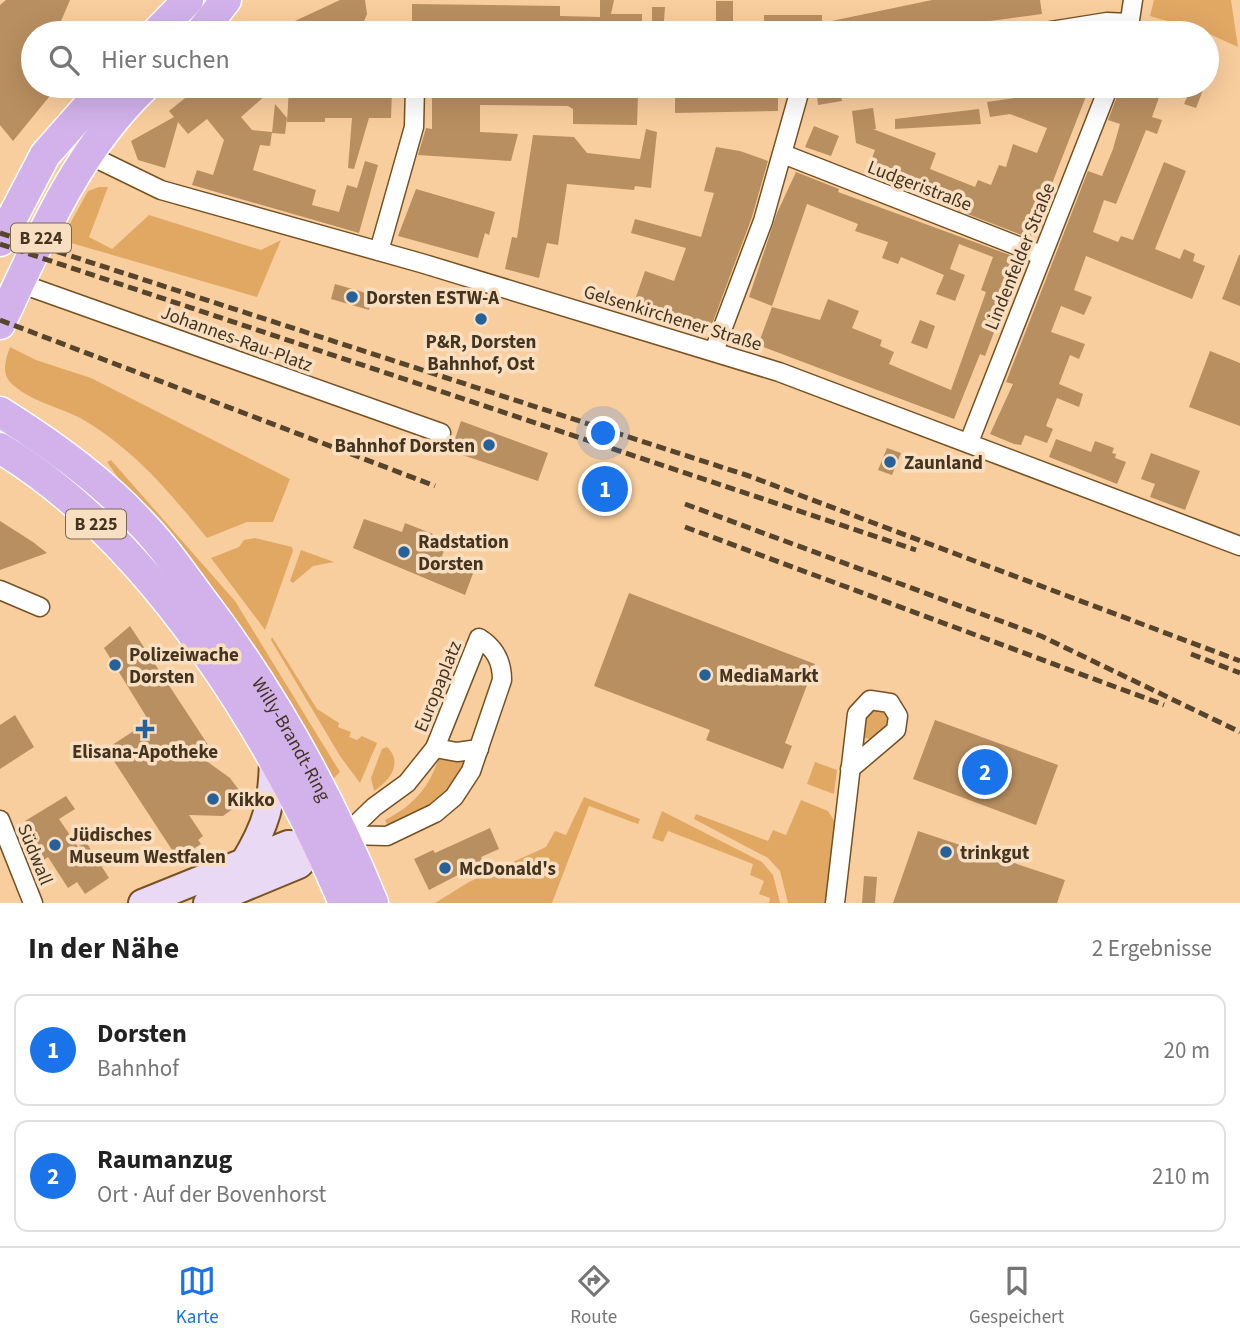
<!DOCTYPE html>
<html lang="de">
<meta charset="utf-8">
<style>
body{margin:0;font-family:"Source Sans 3",sans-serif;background:#f2f2f2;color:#222}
.you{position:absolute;left:604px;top:434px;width:24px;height:24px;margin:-18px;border:5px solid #fff;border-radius:50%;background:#1a73e8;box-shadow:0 0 0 10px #1a73e833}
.badge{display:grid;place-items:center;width:46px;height:46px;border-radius:50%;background:#1a73e8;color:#fff;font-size:23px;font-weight:700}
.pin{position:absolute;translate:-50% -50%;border:4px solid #fff;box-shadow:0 2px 7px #0006}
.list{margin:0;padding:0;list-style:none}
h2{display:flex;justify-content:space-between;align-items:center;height:91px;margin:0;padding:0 28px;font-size:30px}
h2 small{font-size:23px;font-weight:400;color:#767676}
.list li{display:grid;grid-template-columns:46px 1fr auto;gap:21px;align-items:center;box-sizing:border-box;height:112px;margin:0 14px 14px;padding:0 14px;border:2px solid #e0e0e0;border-radius:14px}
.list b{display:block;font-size:26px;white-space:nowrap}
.list p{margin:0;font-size:23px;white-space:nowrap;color:#767676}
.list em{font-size:23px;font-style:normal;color:#767676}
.icon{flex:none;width:38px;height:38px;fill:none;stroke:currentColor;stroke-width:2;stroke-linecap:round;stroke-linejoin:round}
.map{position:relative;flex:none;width:1240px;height:903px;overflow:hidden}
.search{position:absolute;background:#fff;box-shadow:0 7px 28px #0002;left:21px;right:21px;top:21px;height:77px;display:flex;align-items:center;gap:18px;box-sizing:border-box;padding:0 24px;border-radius:38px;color:#767676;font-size:26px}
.sheet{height:343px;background:#fff}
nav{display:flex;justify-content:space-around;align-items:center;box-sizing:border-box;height:98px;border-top:2px solid #e0e0e0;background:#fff;font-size:19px;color:#767676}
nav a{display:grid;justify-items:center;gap:4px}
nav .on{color:#1a73e8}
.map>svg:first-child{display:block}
.green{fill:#e1a864}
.building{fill:#b88f60}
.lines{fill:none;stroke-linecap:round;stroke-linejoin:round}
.street-casing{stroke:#765122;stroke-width:21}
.secondary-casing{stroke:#765122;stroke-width:30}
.primary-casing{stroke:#fff;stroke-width:33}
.street{stroke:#fff;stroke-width:18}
.secondary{stroke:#e9d9f5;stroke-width:26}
.primary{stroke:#d3b2eb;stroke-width:30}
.rail{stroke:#57442d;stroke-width:5;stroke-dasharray:10 5;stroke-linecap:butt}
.poi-dot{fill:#266199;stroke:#f9dfc2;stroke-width:2.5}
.labels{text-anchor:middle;stroke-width:7;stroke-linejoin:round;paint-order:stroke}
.shield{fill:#f9dfc2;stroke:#7a6750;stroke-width:2}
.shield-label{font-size:18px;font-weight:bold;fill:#44331f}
.street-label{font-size:19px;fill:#44331f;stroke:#f9dfc2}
.poi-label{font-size:19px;font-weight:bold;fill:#44331f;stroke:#f9dfc2;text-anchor:start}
</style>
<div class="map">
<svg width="1240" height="903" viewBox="0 0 1240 903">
<rect width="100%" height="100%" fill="#f9ce9e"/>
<g class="green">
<path d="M1154 0H1231L1238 47 1207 33 1150 16Z"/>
<path d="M99 187H108L89 237 112 249 149 215 261 250 281 240 257 297 61 240 88 191Z"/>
<path d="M10 347 36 360 91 378 290 479 273 522H247L207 538C169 492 135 450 82 419 60 407 28 401 10 382 1 372 6 358 10 347Z"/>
<path d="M111 460 235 601 340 772 333 779 328 776 107 462Z"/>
<path d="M255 538 292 547 293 551 265 630 211 558 239 547 244 540Z"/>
<path d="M301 550 334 562 313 566 293 583 290 581Z"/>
<path d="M272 637 317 709 339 723 338 727 351 732 349 737 357 740 362 736 377 743 360 783 340 756 271 640Z"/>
<path d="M869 709H884L889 715 887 727 871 739 865 738V716Z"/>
<path d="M387 747C404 763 389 781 374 791L371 778 382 749Z"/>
<path d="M439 756 467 761C452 798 422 810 388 826L385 820C413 806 431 786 439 756Z"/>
<path d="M815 762 837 770 834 794 807 784Z"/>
<path d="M584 797 640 819 638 824 589 806 552 903H435L469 882 546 847 555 831 566 835Z"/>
<path d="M801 800 828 811 835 822 826 903H788L780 871 768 858 694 819 696 814 768 841 773 830 786 835Z"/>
<path d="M662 811 762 862 773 875 780 903H769L770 898 759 894 764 881 750 875 753 864 668 831 663 842 652 838Z"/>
</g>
<g class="building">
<path d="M6 0H70L56 33H33V86H58L13 141 0 125V5Z"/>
<path d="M340 0H365L367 14 359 33H269Z"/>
<path d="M600 0H614L611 14H642V33H412V4L560 6V16L600 17Z"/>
<path d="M932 0H1040L1042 14 916 31V33H764V15H822V23Z"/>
<rect x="716" y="1" width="17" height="32"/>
<path d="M652 7H665L664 21H652Z"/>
<path d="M200 86 274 88 241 117 252 130 272 132 270 146 260 145 253 170 316 190 312 205 339 212 347 185 357 188 365 161 378 165 359 233 192 185 197 170 213 175 224 140 207 119 188 134 178 122 165 168 138 160 131 141 174 117 169 111Z"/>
<path d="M432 86 600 87V94L638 95 637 125 573 124V109L568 106 480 105V132L518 134 511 161 418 155 426 128 432 129Z"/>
<path d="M816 86H840L842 101 818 105Z"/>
<path d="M1034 86H1090L1032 235 1027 237 957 210 958 207 929 195 931 191 884 172 882 177 867 172 875 150 856 143 852 111 873 108 876 129H873L936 153 930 169 975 187 978 180 991 185 999 165 1006 167 1013 144 1037 153 1047 128 1010 114 990 117 987 102 1036 95Z"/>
<path d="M1121 86H1146L1161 92 1152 117 1162 120 1157 134 1146 130 1116 204 1104 200 1093 232 1118 242 1121 236 1133 240 1164 162 1186 171 1155 249 1180 259 1184 249 1195 254 1193 261 1205 266 1192 299 1086 256 1074 290 1092 297 1084 315 1061 306 1051 332 1085 344 1079 359 1070 355 1059 384 1083 394 1079 407 1057 398 1046 426 1053 429 1047 443 1025 435 1021 445 1014 444 990 434 1013 384 1006 382 1088 171 1102 176 1113 149 1120 124 1108 120Z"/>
<path d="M1192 86 1203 90 1196 108 1184 104Z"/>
<path d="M289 88 392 91 391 118H369L354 169 348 168 352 118H325V122H287Z"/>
<path d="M715 91H778V111L675 113V95L715 96Z"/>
<path d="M275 104 287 118 285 134 272 133Z"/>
<path d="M979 109 981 124 895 129V119Z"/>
<path d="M814 126 839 136 831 156 805 147Z"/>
<path d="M646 129 657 132 651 188 635 186 634 190 567 184 558 245 547 243 539 278 505 269 512 237 517 238 533 135 574 137 587 153 640 159Z"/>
<path d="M716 147 740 151 768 161 752 217 711 327 639 301 640 298 636 297 645 271 674 281 686 248 631 233 635 219 701 237 714 193 704 191Z"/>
<path d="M796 172 839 189 838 192 1018 258 1020 264 985 356 980 354 954 419 758 345 772 307 820 320 828 299 859 311 852 328 882 340 880 346 894 352 889 364 951 390 986 292 981 290 993 257 959 244 950 269 965 275 955 301 936 294 944 275 901 257 898 264 882 258 888 242 855 231 858 224 807 204 772 306 749 297 777 213Z"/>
<path d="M416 189 495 212 489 235 485 233 478 258 398 236Z"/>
<path d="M1239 255H1240V306L1222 299Z"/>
<path d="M335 284 373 295 369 310 331 299Z"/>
<path d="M920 320 935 326 927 349 911 343Z"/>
<path d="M1210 351 1240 363V426L1189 407Z"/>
<path d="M461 421 548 453 538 481 451 451Z"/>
<path d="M1056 439 1091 452 1095 441 1114 448 1112 453 1116 454 1115 458 1126 462 1117 484 1049 457Z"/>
<path d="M887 448 901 453 892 475 878 470Z"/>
<path d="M1151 453 1200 471 1185 510 1150 497 1155 484 1141 479Z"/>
<path d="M364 519 402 532 405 523 433 534 429 542 445 548 442 556 475 568 465 595 353 548Z"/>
<path d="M0 521 33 542 47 553 0 570Z"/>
<path d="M629 593 815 664 785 743 792 746 783 769 706 740 710 730 594 686Z"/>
<path d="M130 626 214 754 205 760 230 778 239 790 234 808 223 816 189 815 203 836 198 840 201 844 178 859 106 749 149 721 104 648Z"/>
<path d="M15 715 34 747 0 769V725Z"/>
<path d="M935 720 1058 765 1036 825 913 779Z"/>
<path d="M66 796 75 809 59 819 78 847 86 842 109 878 85 894 77 882 68 888 48 857 41 862 32 847 38 844 25 821Z"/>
<path d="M490 828 499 849 481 857 483 862 429 890 414 859 433 850 435 853Z"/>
<path d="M918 831 1065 880 1057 903H893Z"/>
<path d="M864 876 877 877 875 903H862Z"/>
</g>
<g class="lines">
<defs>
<g id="street">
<path d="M1038 33 1107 22 1130 23"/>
<path d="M1128 33 1133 0"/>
<path d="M87 154 161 190 421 263 779 372 1240 546"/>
<path d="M783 154 1041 255"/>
<path d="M379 251 414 127 415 86"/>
<path d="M19 283 441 433"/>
<path d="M714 351 763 221 801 86"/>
<path d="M969 442 1109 86"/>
<path d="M0 590 40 607"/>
<path d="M479 638C495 648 502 661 502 680L471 771 454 797 435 813 387 836 345 835 374 807 407 783 435 748Z"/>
<path d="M435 748 457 752 479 749"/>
<path d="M0 820 33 903"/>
<path d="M835 903 857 714 870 700 890 703 898 716 896 730 850 769"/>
</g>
<g id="secondary">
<path d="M244 862C267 824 272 804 273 760"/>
<path d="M142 903 288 844 319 845 334 839"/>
<path d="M207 903 299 865 319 845"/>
</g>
<g id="primary">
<path d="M156 33 188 0"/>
<path d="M200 33 226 0"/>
<path d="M0 241 45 155 106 86"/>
<path d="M0 324C40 239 76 152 145 86"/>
<path id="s1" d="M0 412C48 442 99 478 138 520 160 542 179 569 198 595 271 690 328 792 373 903"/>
<path d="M0 448C154 541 275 740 344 903"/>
</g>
</defs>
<use href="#street" class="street-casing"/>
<use href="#secondary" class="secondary-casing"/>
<use href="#primary" class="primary-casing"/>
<use href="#street" class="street"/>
<use href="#secondary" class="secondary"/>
<use href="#primary" class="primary"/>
<g class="rail">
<path d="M0 233 749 476 1240 661"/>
<path d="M0 244 916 550"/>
<path d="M0 320 435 486"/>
<path d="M685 504 1041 636 1240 732"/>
<path d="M685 527 1164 705"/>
<path d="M1191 654 1240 673"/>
</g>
</g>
<g class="poi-dot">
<circle cx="352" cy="297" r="7"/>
<circle cx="481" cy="319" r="7"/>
<circle cx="489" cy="445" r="7"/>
<circle cx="890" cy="462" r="7"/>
<circle cx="404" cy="552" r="7"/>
<circle cx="115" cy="665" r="7"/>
<circle cx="705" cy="675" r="7"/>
<path d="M141.5 718.5h7v7h7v7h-7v7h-7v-7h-7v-7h7z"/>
<circle cx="213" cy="799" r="7"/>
<circle cx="55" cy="845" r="7"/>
<circle cx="946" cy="852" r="7"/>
<circle cx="445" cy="868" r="7"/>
</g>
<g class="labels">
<g class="shield">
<rect x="11" y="223.5" width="60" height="29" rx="5"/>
<rect x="66" y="509.5" width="60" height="29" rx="5"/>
</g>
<g class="shield-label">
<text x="41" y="244">B 224</text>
<text x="96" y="530">B 225</text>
</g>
<g class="street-label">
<text transform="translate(920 185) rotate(21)" y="7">Ludgeristraße</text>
<text transform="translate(1019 256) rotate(-68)" y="7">Lindenfelder Straße</text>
<text transform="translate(673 317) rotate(17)" y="7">Gelsenkirchener Straße</text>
<text transform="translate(237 338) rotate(20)" y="7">Johannes-Rau-Platz</text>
<text transform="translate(437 686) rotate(-68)" y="7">Europaplatz</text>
<text dy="7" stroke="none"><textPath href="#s1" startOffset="444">Willy-Brandt-Ring</textPath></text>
<text transform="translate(36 854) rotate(68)" y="7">Südwall</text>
</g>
<g class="poi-label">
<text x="366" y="304">Dorsten ESTW-A</text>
<text x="481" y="348" text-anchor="middle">P&amp;R, Dorsten<tspan x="481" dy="22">Bahnhof, Ost</tspan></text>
<text x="475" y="452" text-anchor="end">Bahnhof Dorsten</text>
<text x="904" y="469">Zaunland</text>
<text x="418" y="548">Radstation<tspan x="418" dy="22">Dorsten</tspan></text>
<text x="129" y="661">Polizeiwache<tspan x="129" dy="22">Dorsten</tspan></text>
<text x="719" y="682">MediaMarkt</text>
<text x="145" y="758" text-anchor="middle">Elisana-Apotheke</text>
<text x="227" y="806">Kikko</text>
<text x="69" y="841">Jüdisches<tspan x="69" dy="22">Museum Westfalen</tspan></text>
<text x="960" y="859">trinkgut</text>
<text x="459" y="875">McDonald's</text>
</g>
</g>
</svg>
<div class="you"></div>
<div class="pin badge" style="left:605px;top:489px">1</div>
<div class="pin badge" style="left:985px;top:772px">2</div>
<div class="search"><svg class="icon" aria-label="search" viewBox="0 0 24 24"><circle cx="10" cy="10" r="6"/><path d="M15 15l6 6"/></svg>Hier suchen</div>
</div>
<section class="sheet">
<h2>In der Nähe<small>2 Ergebnisse</small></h2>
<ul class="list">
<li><span class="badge">1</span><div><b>Dorsten</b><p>Bahnhof</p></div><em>20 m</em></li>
<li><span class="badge">2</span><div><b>Raumanzug</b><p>Ort · Auf der Bovenhorst</p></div><em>210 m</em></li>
</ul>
</section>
<nav>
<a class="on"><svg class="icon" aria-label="map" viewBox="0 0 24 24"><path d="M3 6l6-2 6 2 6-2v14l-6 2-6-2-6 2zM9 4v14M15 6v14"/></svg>Karte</a>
<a><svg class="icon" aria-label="directions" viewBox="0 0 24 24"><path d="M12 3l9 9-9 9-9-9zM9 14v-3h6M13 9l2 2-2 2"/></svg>Route</a>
<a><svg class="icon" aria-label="saved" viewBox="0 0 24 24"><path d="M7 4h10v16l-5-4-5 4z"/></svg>Gespeichert</a>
</nav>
